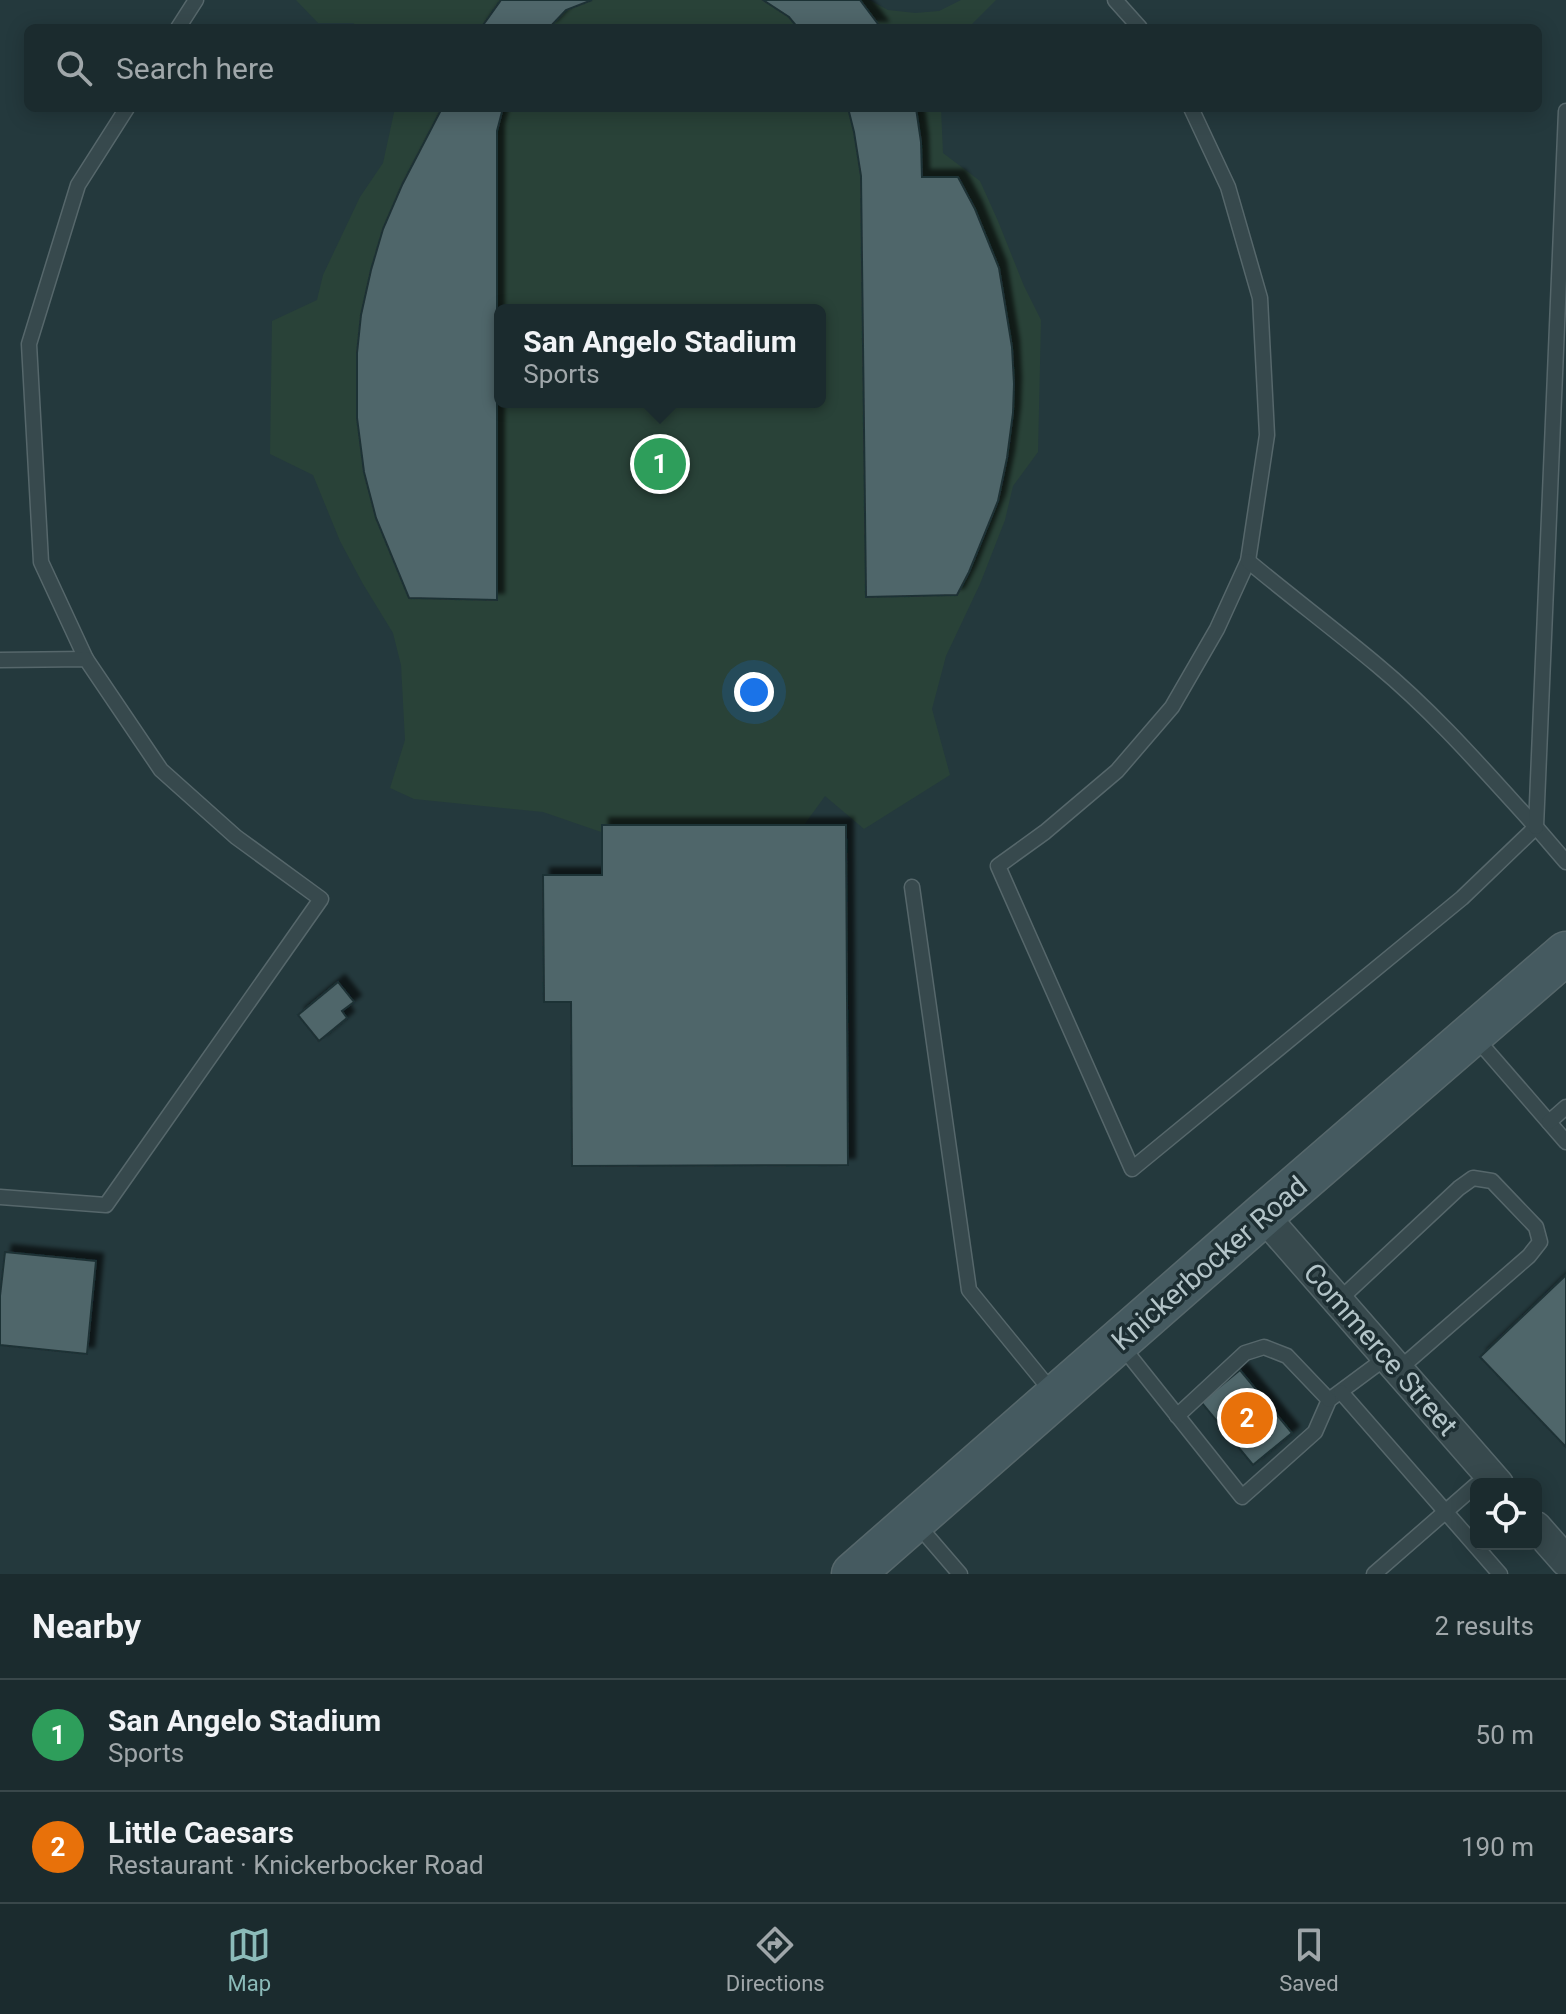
<!DOCTYPE html>
<meta charset="utf-8">
<style>
body{margin:0;font-family:Roboto,sans-serif;background:#28373a;color:#f1f3f6}
.controls{position:absolute;right:24px;bottom:24px;display:grid;overflow:hidden;border-radius:12px;box-shadow:0 4px 20px #0003}
.controls button{width:72px;height:72px;display:grid;place-items:center;padding:0;border:0;border-bottom:2px solid #39474a;background:#1b2b2e;color:#f1f3f6;font:40px sans-serif}
.you{position:absolute;left:754px;top:692px;width:28px;height:28px;margin:-20px;border:6px solid #fff;border-radius:50%;background:#1a73e8;box-shadow:0 0 0 12px #1a73e833}
.badge{display:grid;place-items:center;width:52px;height:52px;border-radius:50%;background:#8bbbb9;color:#fff;font-size:26px;font-weight:700}
.pin{position:absolute;translate:-50% -50%;border:4px solid #fff;box-shadow:0 2px 8px #0006}
.popup{position:absolute;left:494px;top:304px;width:332px;height:104px;box-sizing:border-box;display:grid;place-content:center;border-radius:12px;background:#1b2b2e;filter:drop-shadow(0 2px 6px #0005);font-size:26px;white-space:nowrap;color:#a0a7aa}
.popup b{font-size:30px;color:#f1f3f6}
.popup::after{content:'';position:absolute;left:50%;top:100%;margin-left:-16px;border:16px solid transparent;border-top-color:#1b2b2e}
.list{margin:0;padding:0;list-style:none}
h2{display:flex;justify-content:space-between;align-items:center;height:104px;margin:0;padding:0 32px;font-size:34px}
h2 small{font-size:26px;font-weight:400;color:#a0a7aa}
.list li{display:grid;grid-template-columns:52px 1fr auto;gap:24px;align-items:center;box-sizing:border-box;height:112px;padding:0 32px;border-top:2px solid #39474a}
.list b{display:block;font-size:30px;white-space:nowrap}
.list p{margin:0;font-size:26px;white-space:nowrap;color:#a0a7aa}
.list em{font-size:26px;font-style:normal;color:#a0a7aa}
.icon{flex:none;width:44px;height:44px;fill:none;stroke:currentColor;stroke-width:2;stroke-linecap:round;stroke-linejoin:round}
.map{position:relative;flex:none;width:1566px;height:1574px;overflow:hidden}
.search{position:absolute;background:#1b2b2e;box-shadow:0 4px 20px #0003;left:24px;right:24px;top:24px;height:88px;display:flex;align-items:center;gap:20px;box-sizing:border-box;padding:0 28px;border-radius:12px;color:#a0a7aa;font-size:30px}
.sheet{height:328px;background:#1b2b2e}
nav{display:flex;justify-content:space-around;align-items:center;box-sizing:border-box;height:112px;border-top:2px solid #39474a;background:#1b2b2e;font-size:22px;color:#a0a7aa}
nav a{display:grid;justify-items:center;gap:4px}
nav .on{color:#8bbbb9}
.map>svg:first-child{display:block}
.green{fill:#294238;fill-rule:evenodd}
.building{fill:#4f666a;stroke:#1f3034;stroke-width:2;filter:url(#shadow)}
.lines{fill:none;stroke-linecap:round;stroke-linejoin:round}
.service-casing{stroke:#56676b;stroke-width:17}
.minor-casing{stroke:#56676b;stroke-width:33}
.secondary-casing{stroke:#56676b;stroke-width:45}
.service{stroke:#37494d;stroke-width:14}
.minor{stroke:#37494d;stroke-width:30}
.secondary{stroke:#455a60;stroke-width:42}
.labels{text-anchor:middle;stroke-width:7;stroke-linejoin:round;paint-order:stroke}
.street-label{font-size:28px;fill:#b3c4c8;stroke:#1d2e32}
</style>
<div class="map">
<svg width="1566" height="1574" viewBox="0 0 1566 1574">
<defs>
<filter id="shadow"><feDropShadow dx="7" dy="-7" stdDeviation="2" flood-color="#0009"/></filter>
</defs>
<rect width="100%" height="100%" fill="#24393d"/>
<g class="green">
<path d="M296 0H869L888 10 915 13 939 11 961 0H996L968 28H361L353 23H318Z"/>
<path d="M395 108H941L943 153 980 181 998 221 1024 286 1041 320 1038 452 1013 486 1005 520 980 584 946 656 932 709 950 775 864 829 825 796 799 832H601L543 812 414 799 390 788 405 740 401 665 393 633 363 584 340 541 313 475 270 454 272 321 317 300 323 275 360 197 383 163ZM500 310H820V402H500Z"/>
</g>
<g class="building">
<path d="M501 0H592L566 10 549 28H481Z"/>
<path d="M763 0H860L881 28H798L789 17Z"/>
<path d="M442 108H503L497 131V600L409 598 376 518 364 472 357 418V353L361 315 371 270 383 229 402 185Z"/>
<path d="M848 108H916L921 142 922 177H958L975 209 999 268 1012 347 1014 384 1013 413 1007 458 998 501 969 572 957 595 866 597 861 176 854 132Z"/>
<path d="M602 825H846L848 1165 572 1166 571 1002H544L543 875H602Z"/>
<path d="M338 982 354 1002 342 1011 347 1018 319 1041 298 1015Z"/>
<path d="M5 1252 96 1261 87 1354 0 1345V1296Z"/>
<path d="M1566 1275V1447L1480 1357Z"/>
<path d="M1240 1370 1292 1433 1253 1465 1201 1402Z"/>
</g>
<g class="lines">
<defs>
<g id="service">
<path d="M1115 0 1140 28"/>
<path d="M178 28 196 0"/>
<path d="M1191 108 1228 187 1260 298 1267 435 1248 561 1217 629 1172 707 1117 771 1045 832 998 866 1132 1169 1462 898 1536 827 1566 862"/>
<path d="M1248 561C1290 596 1334 629 1377 665 1435 713 1485 771 1536 827"/>
<path d="M86 659 41 562 29 344 78 185 127 108"/>
<path d="M0 660 86 659 161 770 236 837 321 899 106 1205 0 1197"/>
<path d="M1536 827 1566 111"/>
<path d="M912 887 969 1290 1053 1393"/>
<path d="M1475 1037 1566 1142"/>
<path d="M1549 1122 1566 1107"/>
<path d="M1338 1301 1459 1188 1473 1178 1492 1181 1536 1227 1540 1242 1529 1256 1398 1370"/>
<path d="M1121 1345 1242 1497 1315 1432 1329 1400 1387 1357"/>
<path d="M1341 1392 1500 1574"/>
<path d="M1177 1416 1245 1353 1264 1347 1287 1356 1329 1400"/>
<path d="M916 1523 960 1574"/>
<path d="M1374 1574 1476 1485"/>
</g>
<g id="minor">
<path d="M1263 1215 1498 1484"/>
<path d="M1536 1527 1566 1561"/>
</g>
<path id="secondary" d="M853 1574 1263 1215 1566 953"/>
</defs>
<use href="#service" class="service-casing"/>
<use href="#minor" class="minor-casing"/>
<use href="#secondary" class="secondary-casing"/>
<use href="#service" class="service"/>
<use href="#minor" class="minor"/>
<use href="#secondary" class="secondary"/>
</g>
<g class="labels">
<g class="street-label">
<text transform="translate(1209 1263) rotate(-41)" y="10">Knickerbocker Road</text>
<text transform="translate(1381 1349) rotate(49)" y="10">Commerce Street</text>
</g>
</g>
</svg>
<div class="controls">
<button><svg class="icon" aria-label="locate" viewBox="0 0 24 24"><circle cx="12" cy="12" r="6"/><path d="M12 2v4M12 18v4M2 12h4M18 12h4"/></svg></button>
</div>
<div class="you"></div>
<div class="pin badge" style="left:660px;top:464px;background:#2e9e5b">1</div>
<div class="popup"><b>San Angelo Stadium</b>Sports</div>
<div class="pin badge" style="left:1247px;top:1418px;background:#e8710a">2</div>
<div class="search"><svg class="icon" aria-label="search" viewBox="0 0 24 24"><circle cx="10" cy="10" r="6"/><path d="M15 15l6 6"/></svg>Search here</div>
</div>
<section class="sheet">
<h2>Nearby<small>2 results</small></h2>
<ul class="list">
<li><span class="badge" style="background:#2e9e5b">1</span><div><b>San Angelo Stadium</b><p>Sports</p></div><em>50 m</em></li>
<li><span class="badge" style="background:#e8710a">2</span><div><b>Little Caesars</b><p>Restaurant · Knickerbocker Road</p></div><em>190 m</em></li>
</ul>
</section>
<nav>
<a class="on"><svg class="icon" aria-label="map" viewBox="0 0 24 24"><path d="M3 6l6-2 6 2 6-2v14l-6 2-6-2-6 2zM9 4v14M15 6v14"/></svg>Map</a>
<a><svg class="icon" aria-label="directions" viewBox="0 0 24 24"><path d="M12 3l9 9-9 9-9-9zM9 14v-3h6M13 9l2 2-2 2"/></svg>Directions</a>
<a><svg class="icon" aria-label="saved" viewBox="0 0 24 24"><path d="M7 4h10v16l-5-4-5 4z"/></svg>Saved</a>
</nav>
